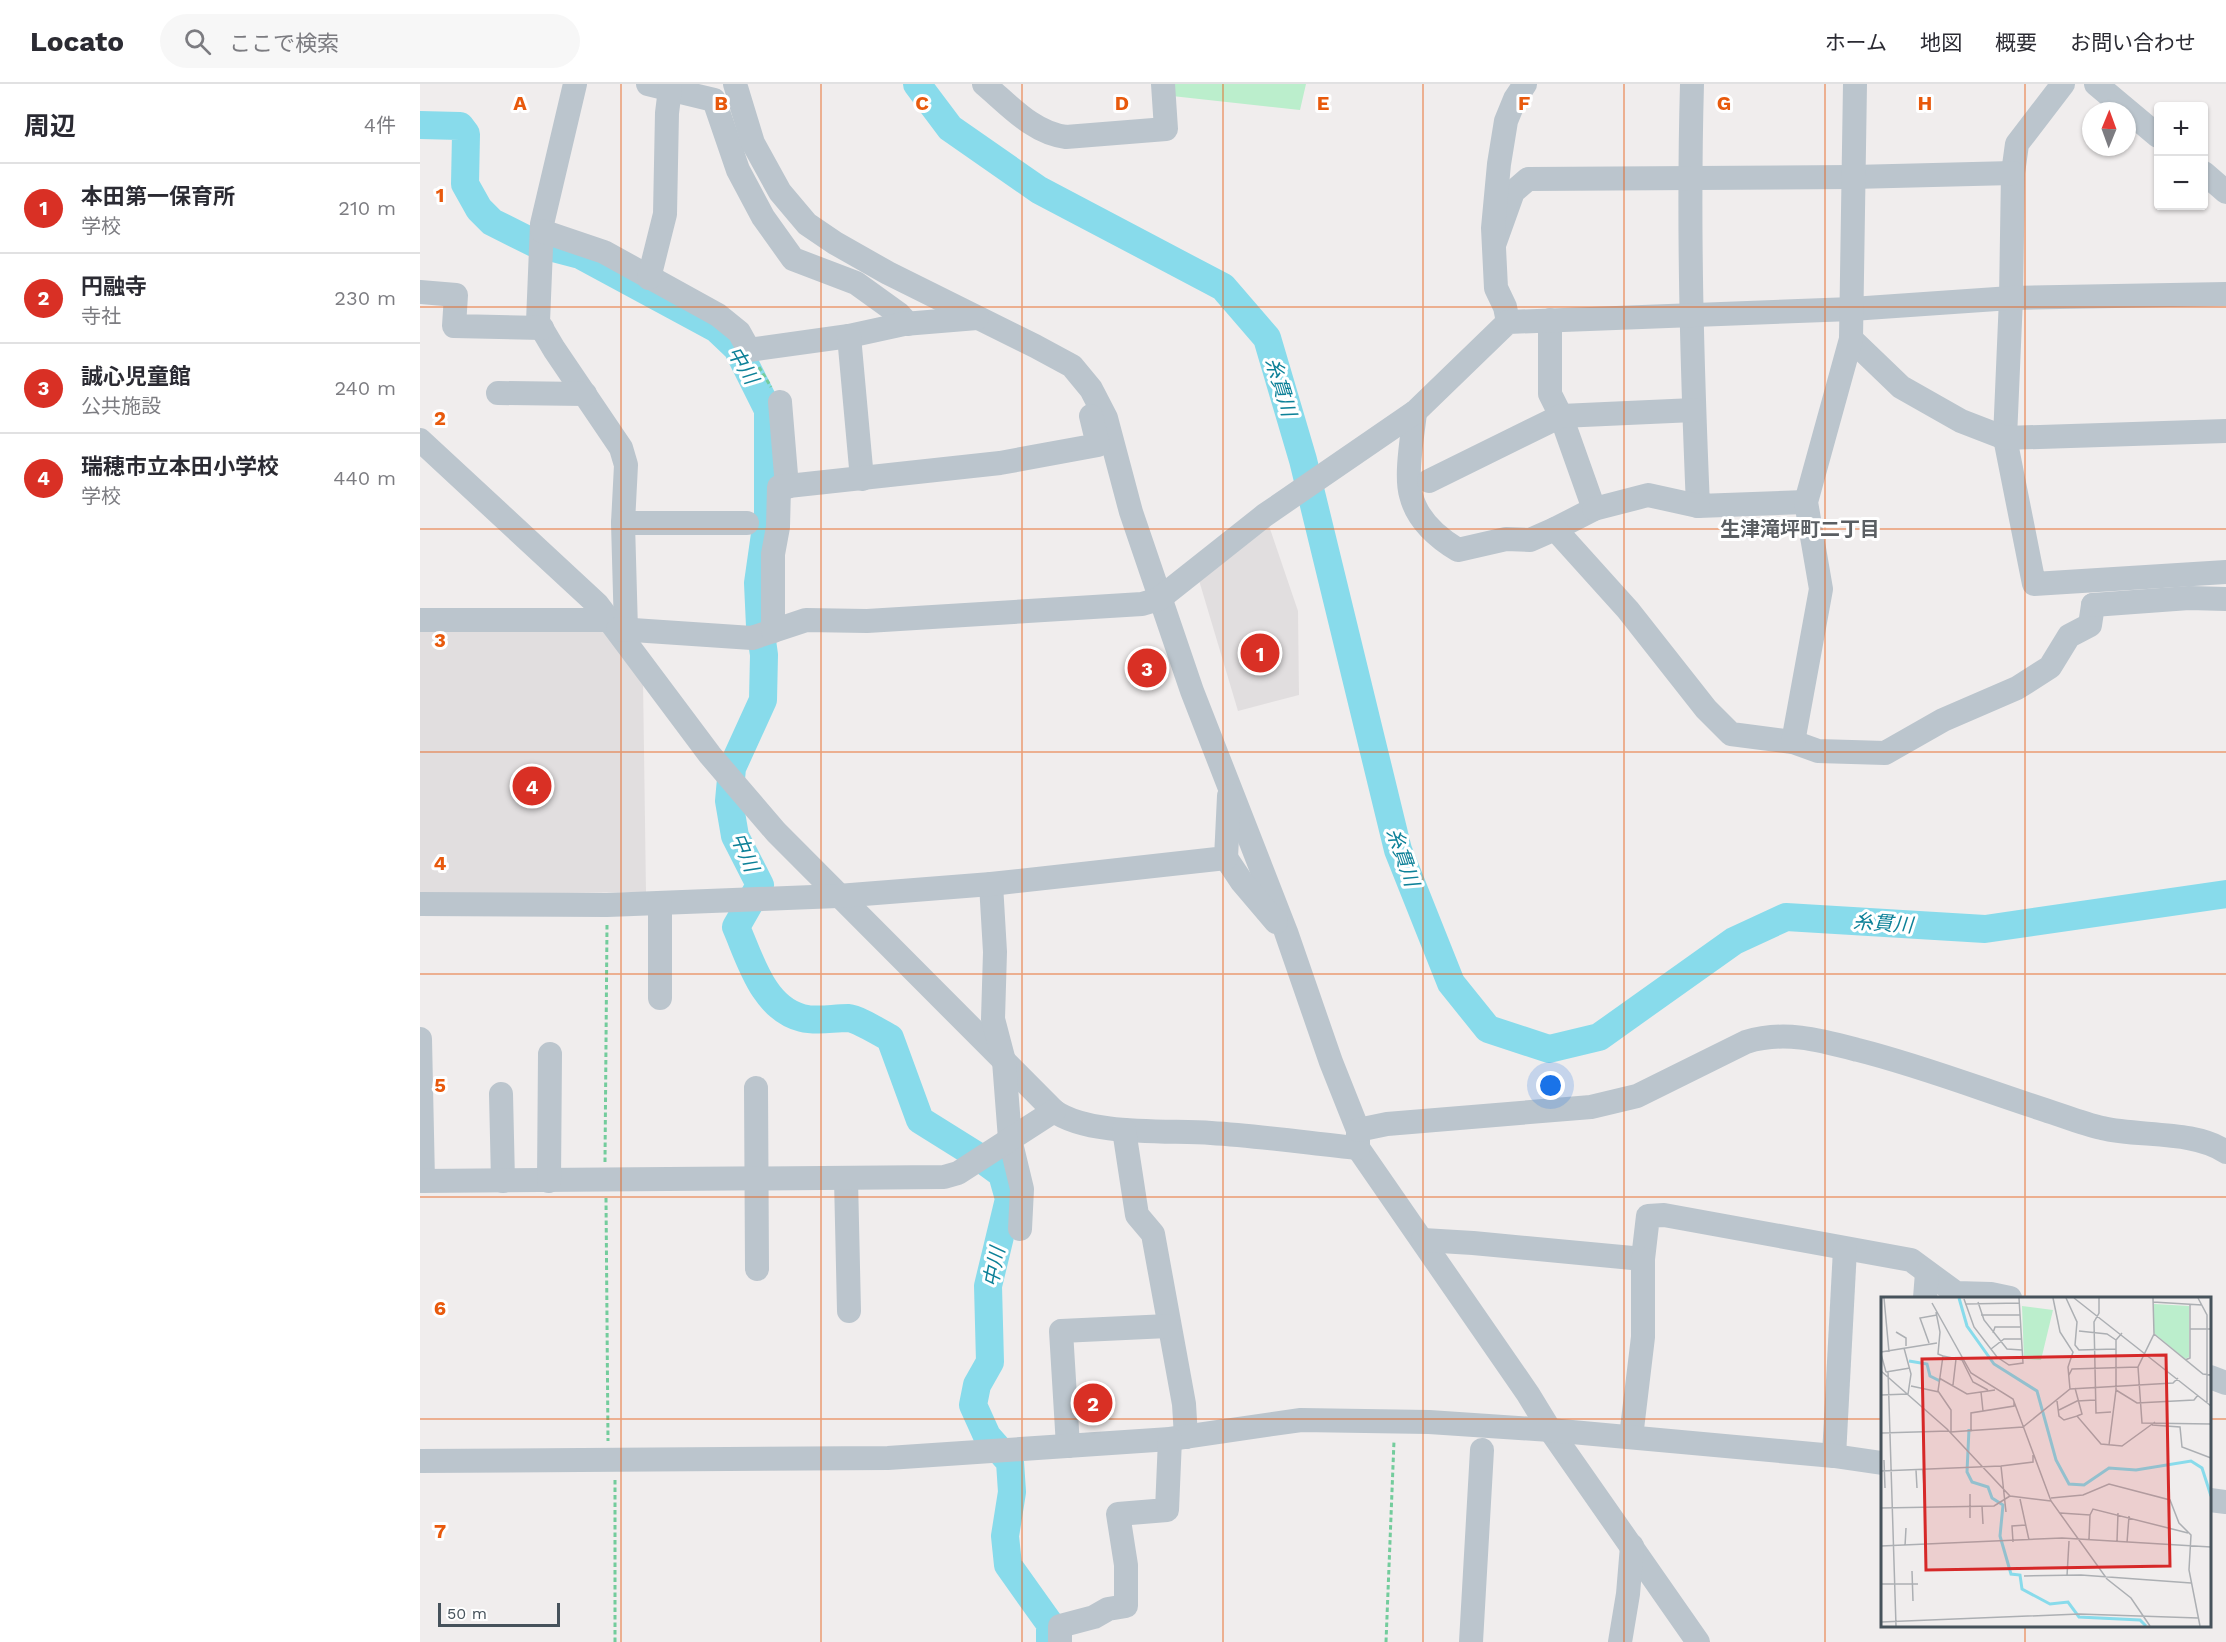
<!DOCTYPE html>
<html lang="ja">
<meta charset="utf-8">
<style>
body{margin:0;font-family:"Work Sans","Noto Sans JP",sans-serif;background:#f7f7f7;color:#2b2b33}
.controls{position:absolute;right:18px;top:18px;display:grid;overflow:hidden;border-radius:6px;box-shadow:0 2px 4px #0004}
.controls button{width:54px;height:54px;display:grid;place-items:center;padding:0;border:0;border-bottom:2px solid #e1e1e2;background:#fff;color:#2b2b33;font:30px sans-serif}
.compass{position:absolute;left:1662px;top:18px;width:54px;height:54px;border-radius:50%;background:#fff;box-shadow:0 2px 4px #0004;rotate:1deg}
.scale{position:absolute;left:18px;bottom:15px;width:122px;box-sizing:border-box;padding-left:6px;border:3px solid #46525b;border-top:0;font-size:16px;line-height:21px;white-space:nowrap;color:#46525b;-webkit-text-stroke:4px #fff;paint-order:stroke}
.you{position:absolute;left:1131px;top:1002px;width:21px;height:21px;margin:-15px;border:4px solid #fff;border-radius:50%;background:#1a73e8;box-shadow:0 0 0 9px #1a73e833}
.badge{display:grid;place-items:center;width:39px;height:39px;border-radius:50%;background:#d93025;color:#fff;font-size:20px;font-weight:700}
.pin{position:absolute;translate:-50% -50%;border:3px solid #fff;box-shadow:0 2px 6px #0006}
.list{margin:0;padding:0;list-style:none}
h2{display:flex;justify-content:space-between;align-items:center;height:78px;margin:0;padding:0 24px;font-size:26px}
h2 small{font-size:20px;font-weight:400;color:#7c7c81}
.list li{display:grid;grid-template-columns:39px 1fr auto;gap:18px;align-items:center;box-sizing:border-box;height:90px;padding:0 24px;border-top:2px solid #e1e1e2}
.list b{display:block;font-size:22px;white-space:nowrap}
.list p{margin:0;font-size:20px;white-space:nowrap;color:#7c7c81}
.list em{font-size:20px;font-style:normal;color:#7c7c81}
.icon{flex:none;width:33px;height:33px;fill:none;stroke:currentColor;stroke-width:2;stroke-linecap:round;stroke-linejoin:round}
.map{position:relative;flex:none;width:1806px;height:1558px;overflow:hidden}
header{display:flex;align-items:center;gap:36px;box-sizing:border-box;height:84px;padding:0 30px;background:#fff;border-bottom:2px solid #e1e1e2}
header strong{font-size:28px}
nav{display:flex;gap:33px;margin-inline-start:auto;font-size:21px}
.search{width:420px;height:54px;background:#f7f7f7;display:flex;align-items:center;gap:15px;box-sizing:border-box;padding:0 21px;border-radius:33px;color:#7c7c81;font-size:22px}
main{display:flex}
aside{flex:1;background:#fff}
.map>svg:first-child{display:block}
.education{fill:#e1dedf}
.green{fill:#bec}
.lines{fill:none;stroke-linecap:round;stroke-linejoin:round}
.river{stroke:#88dbeb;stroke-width:28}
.path{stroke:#73cc9c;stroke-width:3;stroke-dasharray:4.5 3;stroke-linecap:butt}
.minor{stroke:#bbc5cd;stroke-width:24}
.grid{fill:none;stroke:#e8590c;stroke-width:1.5;stroke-opacity:0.55}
.labels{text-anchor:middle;stroke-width:6;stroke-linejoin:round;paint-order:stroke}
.water-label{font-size:20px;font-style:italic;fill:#0d8198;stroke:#fff}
.neighbourhood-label{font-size:20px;font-weight:bold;fill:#5a5e62;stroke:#fff}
.inset-river{fill:none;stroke:#88dbeb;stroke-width:3}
.inset-road{fill:none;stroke:#acafb3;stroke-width:1.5}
.view{fill:#d62828;fill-opacity:0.15;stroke:#d62828;stroke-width:3}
.inset-edge{fill:none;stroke:#46525b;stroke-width:3}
.grid-label{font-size:20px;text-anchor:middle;font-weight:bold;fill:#e8590c;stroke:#fff;stroke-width:6;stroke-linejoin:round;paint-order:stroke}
</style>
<header>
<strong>Locato</strong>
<div class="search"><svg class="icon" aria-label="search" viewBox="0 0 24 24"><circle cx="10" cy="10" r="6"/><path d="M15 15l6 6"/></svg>ここで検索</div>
<nav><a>ホーム</a><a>地図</a><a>概要</a><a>お問い合わせ</a></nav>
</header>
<main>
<aside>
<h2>周辺<small>4件</small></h2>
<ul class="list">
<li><span class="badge">1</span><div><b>本田第一保育所</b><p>学校</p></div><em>210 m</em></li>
<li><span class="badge">2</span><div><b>円融寺</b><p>寺社</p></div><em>230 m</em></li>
<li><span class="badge">3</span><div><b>誠心児童館</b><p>公共施設</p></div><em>240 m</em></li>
<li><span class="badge">4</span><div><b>瑞穂市立本田小学校</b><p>学校</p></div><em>440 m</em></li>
</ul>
</aside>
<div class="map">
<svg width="1806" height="1558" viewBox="0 0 1806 1558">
<rect width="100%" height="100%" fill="#f0eded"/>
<g class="education">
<path d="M848 439 878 527 879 611 818 627 778 493Z"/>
<path d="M185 541 223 596 226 808 0 811V543Z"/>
</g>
<path class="green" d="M752 0H886L880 26 752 12Z"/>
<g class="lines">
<g class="river">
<path d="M497 0 530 44 619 106 803 203 847 254 883 376 978 766 1031 899 1068 945 1129 965 1179 953 1314 857 1366 833 1565 845 1806 810"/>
<path d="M0 41 40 42 46 50 45 100 59 125 72 138 114 159 160 171 297 245 317 264 348 326V429L338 499 340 542 344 571 343 616 312 684 309 717 315 752 340 801 316 843C330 875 343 924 382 934 398 938 412 934 428 934 439 935 460 949 470 954L500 1036 556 1071 582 1090 589 1115 568 1202 570 1278 557 1301 553 1321 567 1352 590 1378 592 1408 585 1452 588 1481 630 1540V1558"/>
</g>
<g class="path">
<path d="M339 283 351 303"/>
<path d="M185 1078 187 841"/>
<path d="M186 1114 188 1357"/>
<path d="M195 1396V1558"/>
<path d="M966 1558 974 1357"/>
</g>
<g class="minor">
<path d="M155 0 122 140 118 238 134 265 201 364 206 381 203 439 206 546"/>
<path d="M228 0 294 16 318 86 343 133 373 175 436 199 479 230 488 240"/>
<path d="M315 0 333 59 360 108 387 140 415 159 468 189 615 262 652 282 671 305 686 334 711 428 772 607 866 848 911 978 938 1046V1064L1108 1310 1130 1346 1278 1558"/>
<path d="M564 0C589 21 613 49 646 53L746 45 743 0"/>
<path d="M1272 0C1268 142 1272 280 1278 422L1386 418"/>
<path d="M1643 0 1597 60 1593 89 1591 214 1585 354 1614 500 1806 488"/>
<path d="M1676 0 1738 52"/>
<path d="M1784 89 1806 108"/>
<path d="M122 147 184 168 298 231 319 248 329 266 429 252 484 240 557 234"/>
<path d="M1074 161 1093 108 1108 95 1433 93 1593 89"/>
<path d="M229 194 245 130 247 29 250 5"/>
<path d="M0 208 36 211 34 242 122 244"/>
<path d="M1130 236V310L1141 332 1174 425 1135 445"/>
<path d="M1088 238 1085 223 1076 204 1073 144 1079 80 1086 37 1095 15 1105 0"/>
<path d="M429 252 442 395"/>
<path d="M1431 255 1481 303 1541 337 1585 354 1806 347"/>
<path d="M78 309 165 310"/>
<path d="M360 318 367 403"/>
<path d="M995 328C993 349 985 391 991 411 997 436 1018 454 1038 466L1086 455 1110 456 1135 445 1208 526 1286 625 1311 650 1373 658 1398 667 1465 669 1523 636 1597 604 1630 583 1649 552 1670 541 1673 521"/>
<path d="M0 356 177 520 290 671 356 748 634 1027C669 1052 748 1046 791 1049 840 1052 889 1059 938 1064"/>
<path d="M1009 397 1141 332 1274 326"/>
<path d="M1174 425 1228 411 1278 422"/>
<path d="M203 439H327"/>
<path d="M1673 521 1769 514 1806 515"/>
<path d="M0 536H190"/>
<path d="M198 545 332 554 386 536 447 537 722 520 739 515 845 431 995 328 1088 238 1432 225 1591 214 1806 210"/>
<path d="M353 547V470L358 443 359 403 580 379 678 361 671 332"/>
<path d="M1373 658 1401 505 1386 418 1431 255 1435 0"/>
<path d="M806 774 822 798 856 838"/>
<path d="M571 800 575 868 573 935 584 977 590 1055 602 1105 600 1145"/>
<path d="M0 820 187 821 418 812 571 800 806 774 809 712"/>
<path d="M240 914V819"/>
<path d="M0 955 3 1097"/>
<path d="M336 1004 337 1185"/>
<path d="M81 1010 83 1097"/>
<path d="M704 1046 717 1131 733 1150 764 1320 766 1353"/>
<path d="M938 1046 967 1040 1171 1023 1217 1012 1326 958C1364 946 1400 956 1438 966 1502 982 1563 1006 1625 1026 1644 1032 1663 1040 1682 1044 1718 1053 1775 1046 1806 1068"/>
<path d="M426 1095 429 1227"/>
<path d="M0 1097 524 1093 538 1089 634 1027"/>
<path d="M129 1097 130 970"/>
<path d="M1003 1156 1053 1159 1223 1175 1228 1132 1244 1131 1491 1176 1536 1209 1571 1210 1590 1214"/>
<path d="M1505 1214 1507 1189"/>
<path d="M1790 1293 1806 1299"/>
<path d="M1211 1353 1223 1253V1175"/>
<path d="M648 1362 641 1247 748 1242"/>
<path d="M1414 1372 1425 1165"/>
<path d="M0 1377 468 1374 750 1355 881 1336 1009 1338 1130 1346 1414 1372 1462 1379"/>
<path d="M1790 1416 1806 1418"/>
<path d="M640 1558V1542L674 1533 688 1525 706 1522V1481L698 1430 747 1426 750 1355"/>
<path d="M1051 1558 1062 1366"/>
<path d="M1200 1558 1208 1510 1212 1462"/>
</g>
</g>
<path class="grid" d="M201 0V1558M401 0V1558M602 0V1558M803 0V1558M1003 0V1558M1204 0V1558M1405 0V1558M1605 0V1214M0 223H1806M0 445H1806M0 668H1806M0 890H1806M0 1113H1806M0 1335H1462M1790 1335H1806M1605 1542V1558"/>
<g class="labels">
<g class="water-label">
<text transform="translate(323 281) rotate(59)" y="7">中川</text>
<text transform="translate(861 303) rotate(73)" y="7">糸貫川</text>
<text transform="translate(325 768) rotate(67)" y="7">中川</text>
<text transform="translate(983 773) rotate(71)" y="7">糸貫川</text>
<text transform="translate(1463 839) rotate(4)" y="7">糸貫川</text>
<text transform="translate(574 1183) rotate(-79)" y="7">中川</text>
</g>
<g class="neighbourhood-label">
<text x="1380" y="452">生津滝坪町二丁目</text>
</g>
</g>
<g transform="translate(1461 1213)">
<rect width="330" height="330" fill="#f0eded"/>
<path d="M273 7 308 9V60L304 62 273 36ZM141 9 172 13 160 63 143 62Z" fill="#bec"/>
<path class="inset-river" d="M78 1 86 29 113 67 156 94 175 163 188 187 203 188 228 171 255 173 310 164 321 171 330 199M28 64 46 67 49 79 59 84M88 132 86 175 91 185 107 190 111 201 122 208 119 239 130 277 139 278 141 292 169 307 187 305 198 320 259 323 265 329"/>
<path class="inset-road" d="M3 1 8 55M172 1 179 35 192 55 187 70 189 92M185 1 196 25 194 48 198 53 235 52M193 1 330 109M218 1V16L213 25 215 116 230 115M272 1 273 37 257 70 261 126 330 127M317 1 326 18V105M83 2 93 30 116 60 128 68 142 66 138 1M97 5 103 23 126 52 141 53M272 5 321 8M51 6 90 76 132 102 170 204 226 282 250 301 269 329M84 7 139 6M55 15 59 35 57 57 62 59 57 94 70 113V135M100 18H139M309 32H330M198 34 226 37 235 43M15 35 25 41V49M112 36 114 30H139M273 37 322 77 330 78M48 46 39 21 56 18M23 51 30 77 27 97M110 52 123 42H140M0 55 56 46M0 57 5 75M62 59 81 63 92 85 107 93M304 63 309 61V7M0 74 66 132 129 199 170 204M7 74 15 329M5 75 29 71M188 78 191 72 257 70M58 81 86 97 114 93M72 88 75 62M30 89 58 95M194 91 201 117 196 119M235 93 256 106 313 103 317 98M100 95 102 114M0 98 27 97M176 104 178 119 183 123 196 119 220 147 241 149 274 125M178 113 196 104 214 103M271 128 299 130 301 150 330 161M69 135 142 130 189 92 292 86 297 81M90 135V116L133 109V105M0 136 68 134M228 148 235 93V43L241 36M3 163 4 191M120 169 125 215M35 173 36 191M42 173 44 210M0 174 120 169 152 165V158M89 197V221M170 201 202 198 228 187 289 203 298 226 310 238 308 273 319 329M139 202 148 243M101 209 102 227M0 211 113 209 129 199M179 216 209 218 212 212 307 236M208 242 209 218M236 244 237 216M132 245 131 229 145 228M246 246 248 219M0 249 181 241 330 250M24 249 25 231M31 274 32 304M143 279 200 278 310 286M186 279 188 244M0 287H37M0 325 198 317 317 321"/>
<path class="view" d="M285 58 289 269 45 273 41 62Z"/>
<rect width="330" height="330" class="inset-edge"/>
</g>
<g class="grid-label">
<text x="100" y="26">A</text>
<text x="301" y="26">B</text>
<text x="502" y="26">C</text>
<text x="702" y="26">D</text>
<text x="903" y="26">E</text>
<text x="1104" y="26">F</text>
<text x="1304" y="26">G</text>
<text x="1505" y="26">H</text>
<text x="20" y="118">1</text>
<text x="20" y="341">2</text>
<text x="20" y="563">3</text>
<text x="20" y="786">4</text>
<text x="20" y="1008">5</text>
<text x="20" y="1231">6</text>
<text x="20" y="1454">7</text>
</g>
</svg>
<div class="controls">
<button>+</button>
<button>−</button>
</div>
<svg class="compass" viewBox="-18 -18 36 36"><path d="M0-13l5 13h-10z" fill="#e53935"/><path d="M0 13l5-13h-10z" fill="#7c7c81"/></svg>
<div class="scale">50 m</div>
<div class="you"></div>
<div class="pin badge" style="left:840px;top:569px">1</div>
<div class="pin badge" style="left:673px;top:1319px">2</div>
<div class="pin badge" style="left:727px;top:584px">3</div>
<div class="pin badge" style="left:112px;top:702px">4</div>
</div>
</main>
